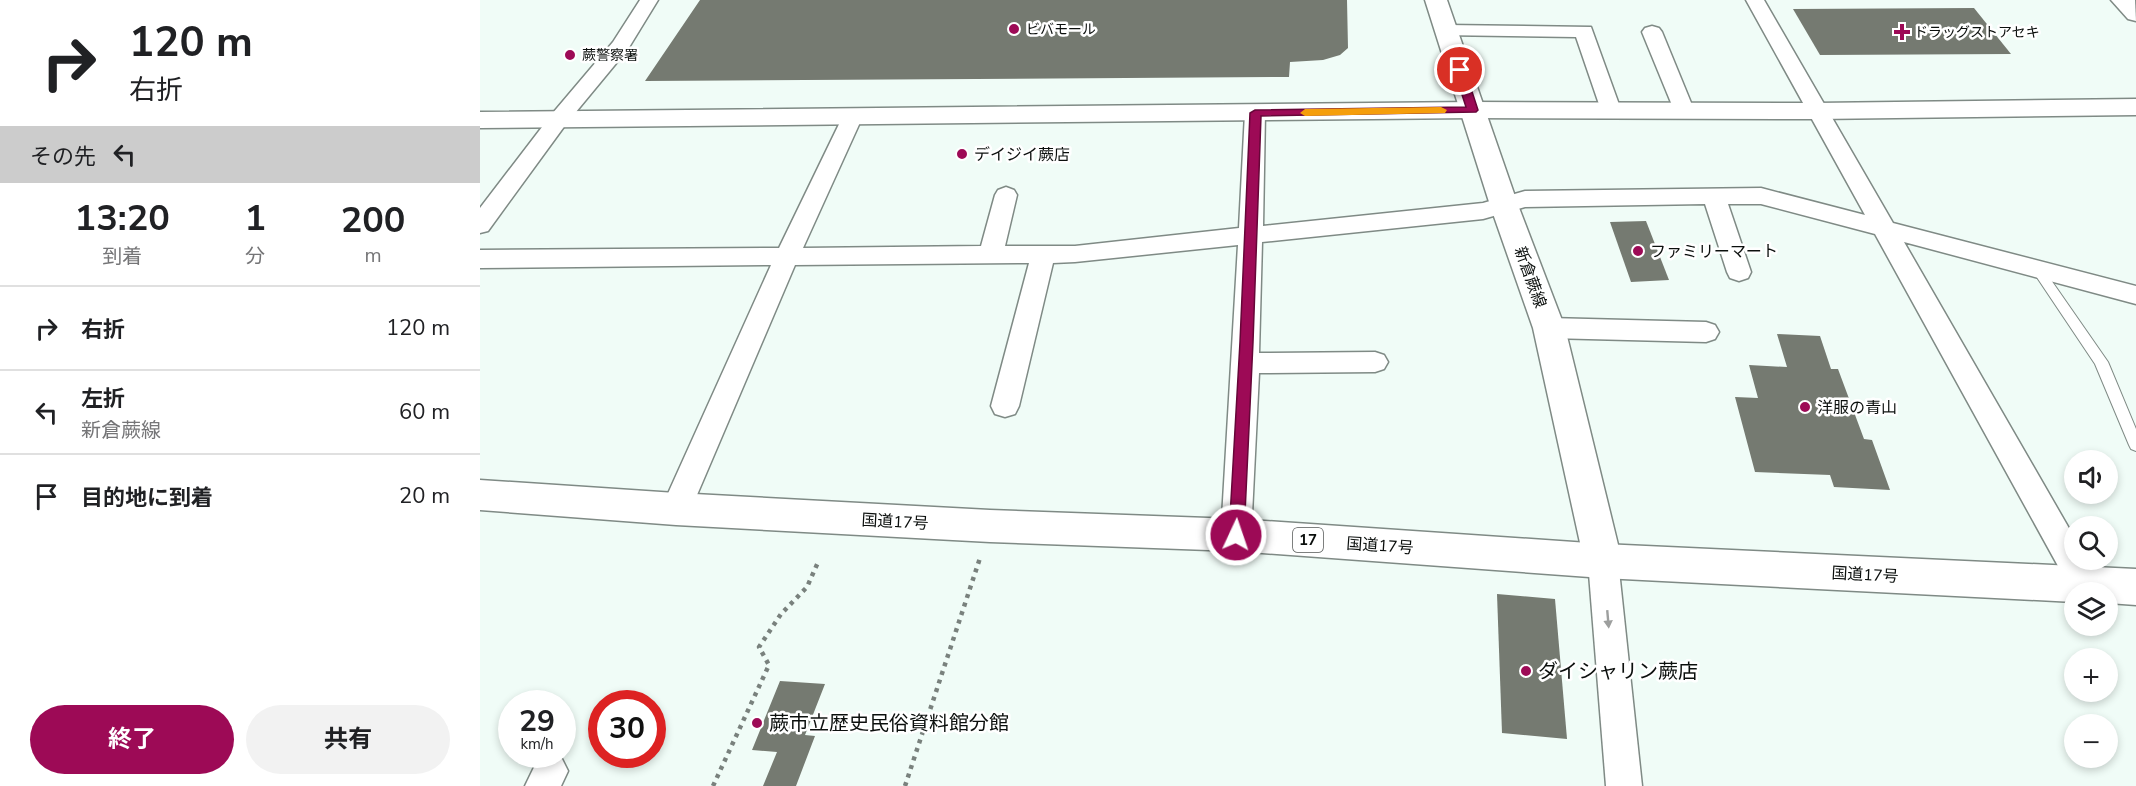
<!DOCTYPE html>
<html lang="ja">
<head>
<meta charset="utf-8">
<style>
	:root { --surface:#fff; --page:#f2f2f2; --text:#202124; --muted:#757577; --line:#e0e0e0; --accent:#9d0a56 }
	body { margin:0; font-family:"Nunito Sans","Noto Sans JP",sans-serif; background:var(--page); color:var(--text); height:100vh; display:flex; flex-direction:column; font-size:22px; white-space:nowrap }
	* { box-sizing:border-box; margin:0 }
	p { font-size:20px; color:var(--muted) }
	.icon { flex:none; width:33px; height:33px; fill:none; stroke:currentColor; stroke-width:2; stroke-linecap:round; stroke-linejoin:round }
	.map { position:relative; flex:1; overflow:hidden }
	.side { display:flex; flex-direction:column; background:var(--surface); width:480px }
	.side>* { flex:none }
	.guide { background:#fff; color:var(--text); overflow:hidden }
	.buttons { position:absolute; left:1584px; top:450px; display:grid; gap:12px }
	.buttons a { display:grid; place-items:center; width:54px; height:54px; border-radius:50%; background:var(--surface); box-shadow:0 3px 9px #0003; font-size:30px }
	.speed { position:absolute; left:18px; top:690px; display:flex; gap:12px; font-size:30px; font-weight:700; text-align:center }
	.speed>* { display:grid; place-content:center; width:78px; height:78px; border-radius:50%; background:var(--surface); box-shadow:0 3px 9px #0003; line-height:1 }
	.speed small { font-size:15px; font-weight:400 }
	.speed .limit { border:9px solid #d22; background:#fff; color:#111 }
	.pin { position:absolute; display:grid; place-items:center; width:51px; height:51px; color:#fff; margin:-26px; border:3px solid #fff; border-radius:50%; box-shadow:0 2px 6px #0007 }
	.me { position:absolute; width:66px; margin:-33px; rotate:3deg; stroke-linejoin:round; filter:drop-shadow(0 0 4px #0008) }
	.turn { display:flex; align-items:center; gap:21px; height:126px; padding:0 30px; font-size:27px }
	.turn .icon { width:78px; height:78px; stroke-width:2.5 }
	.turn b { display:block; font-size:42px; line-height:51px }
	.then { display:flex; align-items:center; height:57px; padding:0 30px; background:#0003; gap:12px; font-size:22px }
	.eta { display:flex; justify-content:space-evenly; align-items:center; height:102px; text-align:center }
	.eta b { font-size:36px; font-weight:700; line-height:42px }
	.action { display:flex; gap:12px; margin-top:auto; padding:12px 30px }
	.action a { flex:1; height:69px; border-radius:36px; background:var(--accent); color:#fff; font-size:24px; font-weight:700; line-height:69px; text-align:center }
	.action a+a { background:var(--page); color:var(--text) }
	ul { padding:0; list-style:none }
	li { display:flex; align-items:center; gap:18px; height:84px; padding:0 30px; border-top:2px solid var(--line) }
	li div { flex:1 }
	li b { display:block; font-size:22px }
	li em { font-style:normal }
	main { display:flex; flex:1; min-height:0 }
	.map>svg:first-child { display:block }
	.building { fill:#757a71 }
	.lines { fill:none; stroke-linecap:round; stroke-linejoin:round }
	.service-casing { stroke:#7f8a85; stroke-width:2 }
	.minor-casing { stroke:#7f8a85; stroke-width:3 }
	.tertiary-casing { stroke:#7f8a85; stroke-width:3 }
	.secondary-casing { stroke:#7f8a85; stroke-width:3 }
	.trunk-casing { stroke:#7f8a85; stroke-width:3 }
	.path { stroke:#79817d; stroke-width:4.5; stroke-dasharray:4 5; stroke-linecap:butt }
	.service { fill:#fff; fill-rule:evenodd }
	.minor { fill:#fff; fill-rule:evenodd }
	.tertiary { fill:#fff; fill-rule:evenodd }
	.secondary { fill:#fff; fill-rule:evenodd }
	.trunk { fill:#fff; fill-rule:evenodd }
	.oneway { fill:#9d9f9e }
	.route { fill:#9d0a56; stroke:#660638; stroke-width:1.5 }
	.slow { fill:#f59e0b }
	.poi-dot { fill:#9d0a56; stroke:#fff; stroke-width:2 }
	.labels { text-anchor:middle; stroke-width:5; stroke-linejoin:round; paint-order:stroke }
	.far-poi-label { font-size:14px; fill:#0b0f0d; stroke:#fff; text-anchor:start }
	.shield { fill:#fff; stroke:#545756; stroke-width:1.5 }
	.shield-label { font-size:15px; font-weight:bold; fill:#0b0f0d }
	.poi-label { font-size:16px; fill:#0b0f0d; stroke:#fff; text-anchor:start }
	.street-label { font-size:16px; fill:#0b0f0d; stroke:#fff }
	.near-poi-label { font-size:20px; fill:#0b0f0d; stroke:#fff; text-anchor:start }
</style>
</head>
<body>
<main>
<section class="side">
<div class="guide">
<div class="turn"><svg class="icon" aria-label="right" viewBox="0 0 24 24"><path d="M7 20v-9h11M14 6l5 5-5 5"/></svg><div><b>120 m</b>右折</div></div>
<div class="then">その先<svg class="icon" aria-label="left" viewBox="0 0 24 24"><path d="M17 20v-9H6M10 6l-5 5 5 5"/></svg></div>
</div>
<div class="eta">
<div><b>13:20</b><p>到着</p></div>
<div><b>1</b><p>分</p></div>
<div><b>200</b><p>m</p></div>
</div>
<ul>
<li><svg class="icon" aria-label="right" viewBox="0 0 24 24"><path d="M7 20v-9h11M14 6l5 5-5 5"/></svg><div><b>右折</b></div><em>120 m</em></li>
<li><svg class="icon" aria-label="left" viewBox="0 0 24 24"><path d="M17 20v-9H6M10 6l-5 5 5 5"/></svg><div><b>左折</b><p>新倉蕨線</p></div><em>60 m</em></li>
<li><svg class="icon" aria-label="arrive" viewBox="0 0 24 24"><path d="M6 21V4h12l-3 4 3 4H6"/></svg><div><b>目的地に到着</b></div><em>20 m</em></li>
</ul>
<div class="action"><a>終了</a><a>共有</a></div>
</section>
<div class="map">
<svg width="1656" height="786" viewBox="0 0 1656 786">
	<rect width="100%" height="100%" fill="#f0fcf7"/>
	<g class="building">
		<polygon points="220,0 867,0 868,48 860,55 843,60 810,62 809,77 165,81"/>
		<polygon points="1494,8 1531,54 1340,55 1313,9"/>
		<polygon points="1166,221 1189,280 1151,282 1130,222"/>
		<polygon points="1297,334 1340,336 1351,369 1358,369 1384,439 1392,440 1410,490 1354,487 1350,475 1275,472 1255,397 1278,398 1269,365 1307,367"/>
		<polygon points="1017,594 1075,599 1087,739 1022,733"/>
		<polygon points="300,681 345,684 325,735 335,736 316,786 283,786 297,752 272,750"/>
	</g>
	<g class="lines">
		<defs>
			<polygon id="service" points="1558,266 1562,267 1628,362 1656,429 1656,451 1651,449 1649,445 1615,364 1552,270"/>
			<g id="minor">
				<polygon points="160,0 178,0 148,49 86,124 8,231 0,233 0,208 72,114 133,42"/>
				<polygon points="1266,0 1284,0 1413,223 1656,286 1656,304 1424,242 1594,537 1594,560 1607,560 1621,585 1617,592 1594,592 1594,595 1395,234 1281,204 1248,204 1271,272 1268,278 1259,281 1250,278 1247,272 1225,204 1045,207 1003,219 782,242 779,353 895,352 904,355 908,362 904,369 895,372 779,373 771,535 767,544 756,548 745,544 741,535 758,245 595,262 573,263 539,406 535,414 525,417 515,414 511,406 549,263 315,265 211,509 206,518 196,522 186,518 181,509 291,265 0,268 0,250 299,248 362,118 365,113 372,112 379,113 382,118 323,248 501,246 515,195 518,190 526,187 534,190 537,195 525,246 595,246 759,228 765,113 768,108 775,107 782,108 785,113 783,226 1003,203 1045,191 1281,188 1385,215"/>
				<polygon points="966,25 1111,27 1141,110 1138,115 1131,116 1124,115 1121,110 1096,37 959,35 956,31 959,27"/>
				<polygon points="1172,26 1179,28 1182,32 1214,110 1211,115 1204,116 1197,115 1194,110 1162,32 1165,28"/>
				<polygon points="1069,318 1226,322 1235,325 1239,332 1235,339 1226,342 1069,338 1060,335 1056,328 1060,321"/>
				<polygon points="1123,547 1134,551 1138,561 1162,786 1126,786 1108,561 1112,551"/>
				<polygon points="67,754 82,759 88,771 81,786 45,786 58,759"/>
			</g>
			<g id="tertiary">
				<polygon points="1631,0 1655,0 1656,21 1648,19"/>
				<polygon points="1656,99 1656,115 1337,119 993,118 0,128 0,112 993,102 1337,103"/>
			</g>
			<polygon id="secondary" points="945,0 967,0 1038,205 1085,328 1142,561 1136,573 1123,578 1110,573 1104,561 1053,328 1010,205"/>
			<polygon id="trunk" points="0,480 196,493 510,510 756,519 1123,544 1656,569 1656,605 1628,603 1628,592 1594,592 1594,602 1123,578 756,551 510,542 196,525 0,510"/>
		</defs>
		<use href="#service" class="service-casing"/>
		<use href="#minor" class="minor-casing"/>
		<use href="#tertiary" class="tertiary-casing"/>
		<use href="#secondary" class="secondary-casing"/>
		<use href="#trunk" class="trunk-casing"/>
		<g class="path">
			<polyline points="233,786 289,665 279,647 301,614 327,587 339,560"/>
			<polyline points="425,786 500,558"/>
		</g>
		<use href="#service" class="service"/>
		<use href="#minor" class="minor"/>
		<use href="#tertiary" class="tertiary"/>
		<use href="#secondary" class="secondary"/>
		<use href="#trunk" class="trunk"/>
	</g>
	<defs><path id="oneway-solid" d="M-6-.8H1V-3.2L6.5 0L1 3.2V.8H-6Z" transform="scale(1.5)"/></defs>
	<use class="oneway" href="#oneway-solid" transform="translate(1128 619) rotate(85)"/>
	<polygon class="route" points="980,67 985,70 998,110 996,112 781,116 773,342 764,535 762,540 756,542 751,540 749,535 760,342 770,113 775,110 986,107 974,70"/>
	<polygon class="slow" points="961,107 967,110 965,113 825,116 820,113 825,109"/>
	<g class="poi-dot">
		<circle cx="534" cy="29" r="6"/>
		<path d="M1419 23h6v6h6v6h-6v6h-6v-6h-6v-6h6z"/>
		<circle cx="90" cy="55" r="6"/>
		<circle cx="482" cy="154" r="6"/>
		<circle cx="1158" cy="251" r="6"/>
		<circle cx="1325" cy="407" r="6"/>
		<circle cx="1046" cy="671" r="6"/>
		<circle cx="277" cy="723" r="6"/>
	</g>
	<g class="labels">
		<g class="far-poi-label">
			<text x="546" y="34">ビバモール</text>
			<text x="1434" y="37">ドラッグストアセキ</text>
			<text x="102" y="60">蕨警察署</text>
		</g>
		<rect class="shield" x="813" y="528" width="30" height="24" rx="4.5"/>
		<g class="shield-label">
			<text x="828" y="545">17</text>
		</g>
		<g class="poi-label">
			<text x="494" y="160">デイジイ蕨店</text>
			<text x="1170" y="257">ファミリーマート</text>
			<text x="1337" y="413">洋服の青山</text>
		</g>
		<g class="street-label">
			<text transform="translate(1051 277) rotate(70)" y="6">新倉蕨線</text>
			<text transform="translate(415 521) rotate(3)" y="6">国道17号</text>
			<text transform="translate(900 545) rotate(4)" y="6">国道17号</text>
			<text transform="translate(1385 574) rotate(3)" y="6">国道17号</text>
		</g>
		<g class="near-poi-label">
			<text x="1058" y="678">ダイシャリン蕨店</text>
			<text x="289" y="730">蕨市立歴史民俗資料館分館</text>
		</g>
	</g>
</svg>
<div class="buttons">
<a><svg class="icon" aria-label="sound" viewBox="0 0 24 24"><path d="M4 9h4l5-4v14l-5-4H4zM17 9q2 3 0 6"/></svg></a>
<a><svg class="icon" aria-label="search" viewBox="0 0 24 24"><circle cx="10" cy="10" r="6"/><path d="M15 15l6 6"/></svg></a>
<a><svg class="icon" aria-label="layers" viewBox="0 0 24 24"><path d="M12 4l9 5-9 5-9-5zM3 14l9 5 9-5"/></svg></a>
<a>+</a>
<a>−</a>
</div>
<div class="speed"><div>29<small>km/h</small></div><div class="limit">30</div></div>
<div class="pin" style="left:980px;top:70px;background:#d93025"><svg class="icon" aria-label="arrive" viewBox="0 0 24 24"><path d="M6 21V4h12l-3 4 3 4H6"/></svg></div>
<svg class="me" style="left:756px;top:535px" viewBox="-20 -20 40 40"><circle r="17" fill="#9d0a56" stroke="#fff" stroke-width="3"/><path d="M0-11L8 9 0 5-8 9z" fill="#fff"/></svg>
</div>
</main>
</body>
</html>
